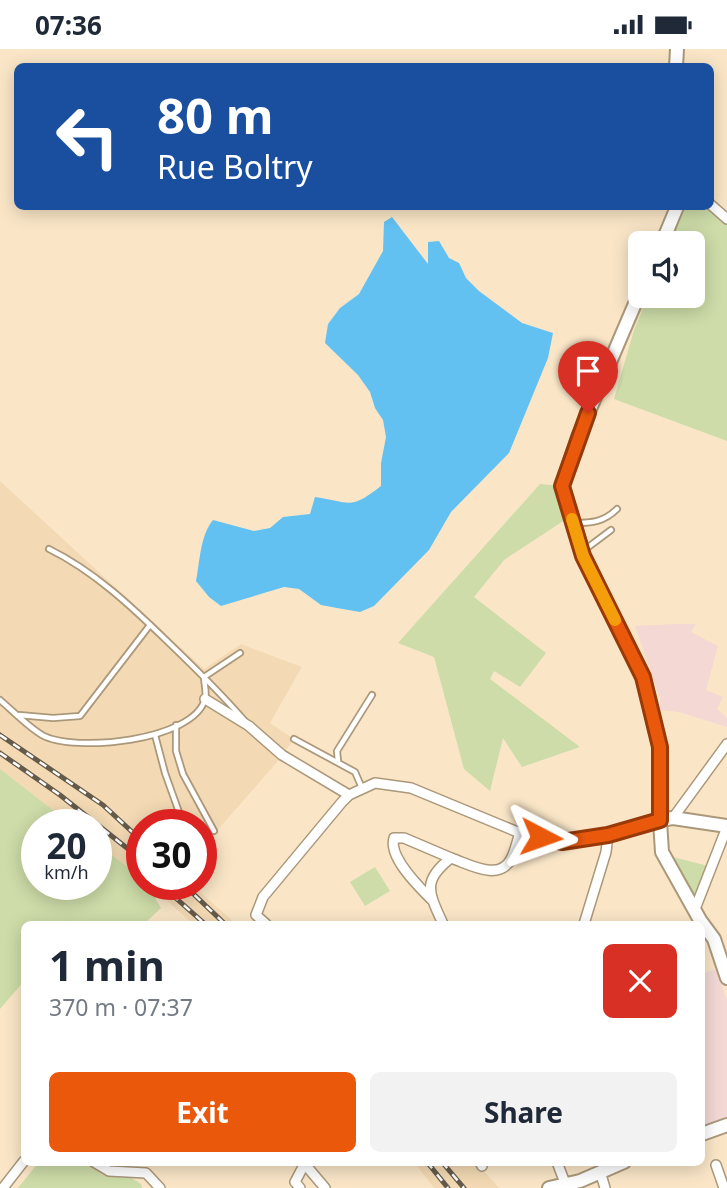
<!DOCTYPE html>
<html lang="en">
<head>
<meta charset="utf-8">
<style>
	:root { --surface:#fff; --page:#f2f2f3; --text:#1f2937; --muted:#747a83; --accent:#ea580c }
	body { margin:0; font-family:"Noto Sans",sans-serif; background:var(--page); color:var(--text); height:100vh; display:flex; flex-direction:column; font-size:26px; white-space:nowrap }
	* { box-sizing:border-box; margin:0 }
	p { font-size:23px; color:var(--muted) }
	.icon { flex:none; width:38px; height:38px; fill:none; stroke:currentColor; stroke-width:2; stroke-linecap:round; stroke-linejoin:round }
	.map { position:relative; flex:1; overflow:hidden }
	.drawer { position:absolute; left:21px; top:872px; width:684px; height:245px; display:flex; flex-direction:column; background:var(--surface); border-radius:10px; box-shadow:0 4px 18px #0003 }
	.drawer>* { flex:none }
	.guide { position:absolute; left:14px; top:14px; width:700px; height:147px; border-radius:10px; box-shadow:0 4px 18px #0003; background:#1a4fa0; color:#fff; overflow:hidden }
	.fabs { position:absolute; left:628px; top:182px; display:grid; gap:14px }
	.fabs a { display:grid; place-items:center; width:77px; height:77px; border-radius:10px; background:var(--surface); box-shadow:0 4px 18px #0003; font-size:35px }
	.speed { position:absolute; left:21px; top:760px; display:flex; gap:14px; font-size:35px; font-weight:700; text-align:center }
	.speed>* { display:grid; place-content:center; width:91px; height:91px; border-radius:50%; background:var(--surface); box-shadow:0 4px 18px #0003; line-height:1 }
	.speed small { font-size:18px; font-weight:400 }
	.speed .limit { border:10px solid #d22; background:#fff; color:#111 }
	.pin { position:absolute; display:grid; place-items:center; width:60px; height:60px; color:#fff; margin:-72px -30px; border-radius:50% 50% 50% 0; rotate:-45deg; box-shadow:0 0 7px #0007 }
	.pin .icon { rotate:45deg }
	.me { position:absolute; width:77px; margin:-38px; rotate:94deg; stroke-linejoin:round; filter:drop-shadow(0 0 5px #0008) }
	.turn { display:flex; align-items:center; gap:24px; height:147px; padding:0 28px; font-size:32px }
	.turn .icon { width:91px; height:91px; stroke-width:2.5 }
	.turn b { display:block; font-size:49px; line-height:60px }
	.round { display:grid; place-items:center; flex:none; width:74px; height:74px; border-radius:10px; background:var(--page) }
	.head { display:flex; align-items:center; justify-content:space-between; height:119px; padding:0 28px }
	h1 { font-size:42px; font-weight:700; line-height:52px }
	.cta { display:flex; gap:14px; margin-top:auto; padding:14px 28px }
	.cta a { flex:1; height:80px; border-radius:10px; background:var(--accent); color:#fff; font-size:28px; font-weight:700; line-height:80px; text-align:center }
	.cta a+a { background:var(--page); color:var(--text) }
	.status { display:flex; justify-content:space-between; align-items:center; height:49px; padding:0 35px; background:var(--surface); direction:ltr }
	.status svg { height:19px; fill:currentColor }
	.map>svg:first-child { display:block }
	.built { fill:#f3dab4 }
	.education { fill:#f3d8d4 }
	.green { fill:#cddca8 }
	.water { fill:#63c1f2 }
	.lines { fill:none; stroke-linecap:round; stroke-linejoin:round }
	.lane-casing { stroke:#ab987a; stroke-width:8 }
	.street-casing { stroke:#ab987a; stroke-width:12 }
	.secondary-casing { stroke:#ab987a; stroke-width:16 }
	.lane { stroke:#fff; stroke-width:4.5 }
	.street { stroke:#fff; stroke-width:9 }
	.secondary { stroke:#fff; stroke-width:12 }
	.rail-casing { stroke:#665b4a; stroke-width:5 }
	.rail { stroke:#fff; stroke-width:2.5; stroke-dasharray:8; stroke-linecap:butt }
	.route-casing { stroke:#983908; stroke-width:18 }
	.route { stroke:#ea580c; stroke-width:12 }
	.slow { stroke:#f59e0b; stroke-width:12 }
</style>
</head>
<body>
<div class="status"><b>07:36</b><svg viewBox="0 0 49 12"><path d="M0 12V9h3v3zM5 12V6h3v6zM10 12V3h3v9zM15 12V0h3v12zM26 1h20v11H26zM47 4h2v5h-2z"/></svg></div>
<div class="map">
<svg width="727" height="1139" viewBox="0 0 727 1139">
	<rect width="100%" height="100%" fill="#fae6c7"/>
	<g class="built">
		<polygon points="0,432 204,620 241,595 302,618 270,674 294,690 278,712 201,800 201,775 142,775 142,829 96,794 96,775 71,775 0,720"/>
		<polygon points="149,835 191,835 236,875 193,875"/>
		<polygon points="414,1113 476,1113 499,1139 434,1139"/>
	</g>
	<g class="education">
		<polygon points="674,575 696,575 691,583 718,597 706,641 723,648 717,660 727,669 727,678 679,663 660,661 660,649 635,577"/>
		<polygon points="716,920 727,951 727,1069 702,1077 702,925"/>
	</g>
	<g class="green">
		<polygon points="686,158 708,158 727,175 727,392 614,350 634,281 648,247 693,247 693,194 670,194"/>
		<polygon points="540,435 562,437 571,467 504,511 474,548 546,604 520,638 494,622 490,630 580,698 522,718 503,689 490,742 464,720 434,608 398,594"/>
		<polygon points="0,720 71,775 37,775 37,835 96,835 96,794 142,829 142,835 149,835 161,844 155,849 161,859 144,875 24,875 24,932 0,960"/>
		<polygon points="669,807 708,817 695,852"/>
		<polygon points="375,818 390,842 365,857 350,833"/>
		<polygon points="39,1113 85,1113 103,1126 130,1128 141,1135 142,1139 18,1139"/>
	</g>
	<path class="water" d="M392 168 428 215V193L439 192 449 209 459 214 466 229 479 242 522 274 553 284 548 309 509 404 451 463 429 501 374 557 360 563 337 559 321 556 299 540 284 538 221 557 209 548 196 532C200 512 200 487 213 471L254 482 270 479 283 468 310 465 315 448C351 453 349 462 381 437V414L386 388 383 371 375 359 370 343 358 326 325 294 328 275 340 259 359 245 383 202 384 173Z"/>
	<g class="lines">
		<defs>
			<g id="lane">
				<path d="M574 474C592 474 604 473 617 460"/>
				<path d="M49 500C94 522 132 558 168 593 194 618 220 643 244 671"/>
				<polyline points="583,502 611,481"/>
				<path d="M0 651C13 662 27 677 42 686 74 704 194 692 205 650 207 644 204 634 204 628L240 604"/>
				<polyline points="19,666 53,669 80,667 150,576"/>
				<polyline points="176,676 176,702 183,725 214,782"/>
				<polyline points="155,686 165,724 180,766 180,775"/>
				<polyline points="294,690 355,723 362,739"/>
				<polyline points="338,712 337,702 372,646"/>
			</g>
			<g id="street">
				<polyline points="710,155 727,170"/>
				<polyline points="205,650 249,677 282,706 349,746"/>
				<polyline points="673,769 727,695"/>
				<path d="M431 850C419 838 388 808 394 789H404L451 809"/>
				<polyline points="695,860 727,778"/>
				<polyline points="266,875 256,866 263,848 342,753 349,746 375,734 411,739 520,784 562,793 608,786 660,771"/>
				<path d="M443 875C429 844 421 832 451 809 469 815 499 833 511 810 515 803 517 792 520 784"/>
				<polyline points="584,875 606,803 608,786"/>
				<polyline points="94,1113 109,1122 146,1124 160,1139"/>
				<polyline points="303,1113 325,1139"/>
				<polyline points="480,1113 482,1117"/>
				<polyline points="557,1113 565,1134"/>
				<polyline points="716,1116 724,1139"/>
				<polyline points="600,1122 605,1139"/>
				<polyline points="3,1139 24,1112"/>
				<polyline points="300,1139 295,1133 305,1114"/>
			</g>
			<g id="secondary">
				<polyline points="676,18 677,0"/>
				<polyline points="662,194 677,158"/>
				<polyline points="640,243 578,388 562,437 584,507 643,628 660,698 659,757 662,803 700,871 714,890 727,929"/>
				<polyline points="660,771 673,769 727,777"/>
				<polyline points="702,1085 727,1076"/>
				<polyline points="549,1139 580,1132 624,1113"/>
			</g>
		</defs>
		<use href="#lane" class="lane-casing"/>
		<use href="#street" class="street-casing"/>
		<use href="#secondary" class="secondary-casing"/>
		<use href="#lane" class="lane"/>
		<use href="#street" class="street"/>
		<use href="#secondary" class="secondary"/>
		<defs>
			<g id="rail">
				<polyline points="0,686 103,756 142,792"/>
				<polyline points="0,704 60,746 142,811"/>
				<polyline points="160,835 205,875"/>
				<polyline points="183,835 225,875"/>
				<polyline points="427,1113 448,1139"/>
				<polyline points="442,1113 464,1139"/>
			</g>
		</defs>
		<use href="#rail" class="rail-casing"/>
		<use href="#rail" class="rail"/>
	</g>
	<g class="lines">
		<defs>
			<polyline id="route" points="541,788 562,793 608,786 660,771 660,698 643,628 583,507 562,437 588,364"/>
		</defs>
		<use href="#route" class="route-casing"/>
		<use href="#route" class="route"/>
		<polyline class="slow" points="572,470 583,507 615,571"/>
	</g>
</svg>
<div class="fabs">
<a><svg class="icon" aria-label="sound" viewBox="0 0 24 24"><path d="M4 9h4l5-4v14l-5-4H4zM17 9q2 3 0 6"/></svg></a>
</div>
<div class="speed"><div>20<small>km/h</small></div><div class="limit">30</div></div>
<div class="pin" style="left:588px;top:364px;background:#d93025"><svg class="icon" aria-label="arrive" viewBox="0 0 24 24"><path d="M6 21V4h12l-3 4 3 4H6"/></svg></div>
<svg class="me" style="left:541px;top:788px" viewBox="-20 -20 40 40"><path d="M0-17L14 15 0 8-14 15z" fill="#ea580c" stroke="#fff" stroke-width="4"/></svg>
<div class="guide">
<div class="turn"><svg class="icon" aria-label="left" viewBox="0 0 24 24"><path d="M17 20v-9H6M10 6l-5 5 5 5"/></svg><div><b>80 m</b>Rue Boltry</div></div>
</div>
<section class="drawer">
<div class="head"><div><h1>1 min</h1><p>370 m · 07:37</p></div><a class="round" style="background:#d93025;color:#fff"><svg class="icon" aria-label="close" viewBox="0 0 24 24"><path d="M6 6l12 12M18 6L6 18"/></svg></a></div>
<div class="cta"><a>Exit</a><a>Share</a></div>
</section>
</div>
</body>
</html>
